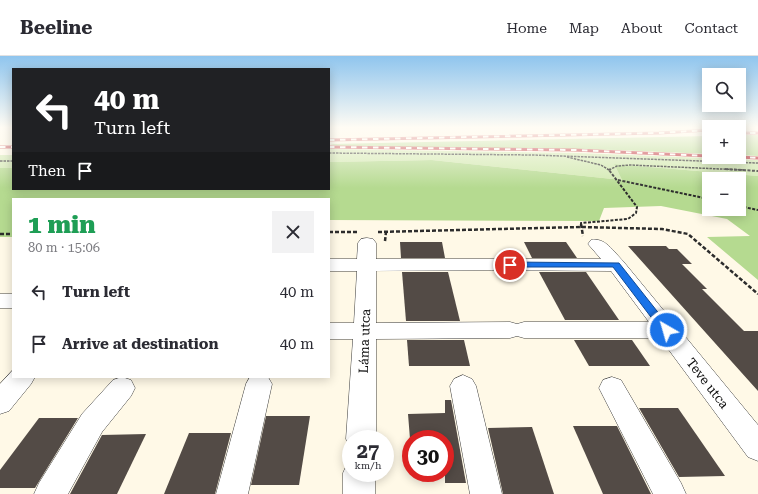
<!DOCTYPE html>
<html lang="en">
<head>
<meta charset="utf-8">
<style>
	:root { --surface:#fff; --page:#f2f2f3; --text:#2b2b33; --muted:#7c7c81; --line:#e1e1e2 }
	body { margin:0; font-family:"Roboto Serif",serif; background:var(--page); color:var(--text); height:100vh; display:flex; flex-direction:column; font-size:15px; white-space:nowrap }
	* { box-sizing:border-box; margin:0 }
	p { font-size:13px; color:var(--muted) }
	.icon { flex:none; width:22px; height:22px; fill:none; stroke:currentColor; stroke-width:2; stroke-linecap:round; stroke-linejoin:round }
	.map { position:relative; flex:1; overflow:hidden }
	.sheet { position:absolute; left:12px; top:142px; width:318px; height:180px; display:flex; flex-direction:column; background:var(--surface); border-radius:0px; box-shadow:0 2px 10px #0003 }
	.sheet>* { flex:none }
	.guide { position:absolute; left:12px; top:12px; width:318px; height:122px; border-radius:0px; box-shadow:0 2px 10px #0003; background:#202124; color:#fff; overflow:hidden }
	.tools { position:absolute; left:702px; top:12px; display:grid; gap:8px }
	.tools a { display:grid; place-items:center; width:44px; height:44px; border-radius:0px; background:var(--surface); box-shadow:0 2px 10px #0003; font-size:20px }
	.speed { position:absolute; left:342px; top:374px; display:flex; gap:8px; font-size:20px; font-weight:700; text-align:center }
	.speed>* { display:grid; place-content:center; width:52px; height:52px; border-radius:50%; background:var(--surface); box-shadow:0 2px 10px #0003; line-height:1 }
	.speed small { font-size:10px; font-weight:400 }
	.speed .limit { border:6px solid #d22; background:#fff; color:#111 }
	.pin { position:absolute; display:grid; place-items:center; width:34px; height:34px; color:#fff; margin:-17px; border:2px solid #fff; border-radius:50%; box-shadow:0 1px 4px #0007 }
	.me { position:absolute; width:44px; margin:-22px; rotate:322deg; stroke-linejoin:round; filter:drop-shadow(0 0 3px #0008) }
	.turn { display:flex; align-items:center; gap:14px; height:84px; padding:0 16px; font-size:18px }
	.turn .icon { width:52px; height:52px; stroke-width:2.5 }
	.turn b { display:block; font-size:28px; line-height:34px }
	.then { display:flex; align-items:center; height:38px; padding:0 16px; background:#0003; gap:8px; font-size:15px }
	.round { display:grid; place-items:center; flex:none; width:42px; height:42px; border-radius:0px; background:var(--page) }
	.headline { display:flex; align-items:center; justify-content:space-between; height:68px; padding:0 16px }
	h1 { font-size:24px; font-weight:800; line-height:30px; color:#1e9e55 }
	ul { padding:0; list-style:none }
	li { display:flex; align-items:center; gap:12px; height:52px; padding:0 16px }
	li div { flex:1 }
	li b { display:block; font-size:15px }
	li em { font-style:normal }
	header { display:flex; align-items:center; gap:24px; box-sizing:border-box; height:56px; padding:0 20px; background:var(--surface); border-bottom:1px solid var(--line) }
	header strong { font-size:19px }
	nav { display:flex; gap:22px; margin-inline-start:auto; font-size:14px }
	.map>svg:first-child { display:block }
	.green { fill:#d1e9b1 }
	.forest { fill:#b5da90; fill-rule:evenodd }
	.building { fill:#534b46 }
	.lines { fill:none; stroke-linecap:round; stroke-linejoin:round }
	.minor-casing { stroke:#3d3d3d; stroke-width:1 }
	.path-far2 { stroke:#2c2c2c; stroke-width:1.5; stroke-dasharray:2.5 1; stroke-linecap:butt }
	.path-far1 { stroke:#2c2c2c; stroke-width:2; stroke-dasharray:3 1.5; stroke-linecap:butt }
	.path { stroke:#2c2c2c; stroke-width:2.5; stroke-dasharray:4 2; stroke-linecap:butt }
	.minor { fill:#fff; fill-rule:evenodd }
	.rail-casing { stroke:#bc202f; stroke-width:3 }
	.rail { stroke:#fff; stroke-width:2; stroke-dasharray:5.5; stroke-linecap:butt }
	.route { fill:#1a73e8; stroke:#114b97 }
	.labels { text-anchor:middle; stroke-width:4; stroke-linejoin:round; paint-order:stroke }
	.near-street-label { font-size:13px; fill:#0a0a0a; stroke:#fff }
</style>
</head>
<body>
<header>
<strong>Beeline</strong>
<nav><a>Home</a><a>Map</a><a>About</a><a>Contact</a></nav>
</header>
<div class="map">
<svg width="758" height="438" viewBox="0 0 758 438">
	<rect width="100%" height="100%" fill="#fff9e7"/>
	<g class="green">
		<polygon points="329,93 578,97 758,104 758,120 614,108 622,124 432,104 329,106"/>
		<rect x="0" y="99" width="13" height="13"/>
	</g>
	<g class="forest">
		<polygon points="739,79 758,79 758,100 739,99"/>
		<polygon points="709,80 709,98 618,94 337,90 330,88"/>
		<path d="M432 104 622 124 614 108 758 120V224L707 181 750 180 727 163 661 150 604 152 599 165 329 164V143H13V181H0V112H13V133H329V106ZM709 123H739V153H709Z"/>
	</g>
	<g class="building">
		<polygon points="400,186 442,186 445,202 401,202"/>
		<polygon points="524,186 566,186 577,202 532,202"/>
		<polygon points="628,190 666,190 669,193 677,193 692,208 682,208 707,233 702,233 744,275 758,275 758,335"/>
		<polygon points="402,216 448,216 460,265 406,265"/>
		<polygon points="539,216 586,216 619,264 565,264"/>
		<polygon points="407,284 464,284 470,310 409,310"/>
		<polygon points="574,284 632,284 650,310 589,310"/>
		<polygon points="445,344 451,344 466,427 445,427 445,383 410,383 408,358 445,357"/>
		<polygon points="639,352 678,352 725,420 679,421"/>
		<polygon points="266,360 310,360 299,429 251,429"/>
		<polygon points="39,362 78,362 35,432 0,432 0,414"/>
		<polygon points="573,370 617,370 651,438 603,438"/>
		<polygon points="532,371 554,438 503,438 488,372"/>
		<polygon points="189,377 231,377 215,438 164,438"/>
		<polygon points="146,378 117,438 70,438 102,379"/>
	</g>
	<g class="lines">
		<defs>
			<g id="minor">
				<path d="M367 182 373 183 376 187V203H601L588 188 591 184C605 181 613 195 623 205L758 369V405L748 401 660 282H524L517 280 510 282 376 283V383H351V392L346 383 353 283H329V267H354L357 215H329V203H357L358 187 361 183ZM492 214 611 215 649 266H524L517 268 510 266 376 267V215Z"/>
				<rect x="0" y="238" width="13" height="14"/>
				<polygon points="13,314 13,321 35,321 31,328 9,355 0,358 0,328"/>
				<polygon points="463,319 472,323 476,330 502,438 470,438 450,330 454,323"/>
				<polygon points="122,321 131,324 135,332 131,340 102,376 68,438 34,438 39,427 82,358 113,324"/>
				<polygon points="250,321 268,321 272,328 248,438 216,438 246,328"/>
				<polygon points="612,321 621,324 681,427 686,438 653,438 599,332 603,324"/>
				<polygon points="351,405 351,417 375,417 375,438 343,438 343,417 348,406"/>
			</g>
		</defs>
		<use href="#minor" class="minor-casing"/>
		<g class="path-far2">
			<polyline points="329,97 534,99 758,107"/>
			<polyline points="567,101 601,109 609,114"/>
			<polyline points="0,105 13,105"/>
			<polyline points="609,114 617,110 630,109 744,114"/>
		</g>
		<g class="path-far1">
			<polyline points="725,113 758,115"/>
			<polyline points="618,124 709,143"/>
			<polyline points="739,150 758,154"/>
			<polyline points="581,169 581,167 628,163 636,157 637,151 609,114 610,113"/>
		</g>
		<g class="path">
			<polyline points="581,168 583,180"/>
			<polyline points="329,176 357,176"/>
			<polyline points="378,176 581,171 662,173 688,178 758,238"/>
			<polyline points="0,178 13,178"/>
			<polyline points="385,185 386,176"/>
		</g>
		<use href="#minor" class="minor"/>
		<defs>
			<g id="rail">
				<polyline points="739,71 743,71"/>
				<polyline points="739,77 758,77"/>
				<polyline points="329,84 659,77 709,74"/>
				<polyline points="0,91 13,91"/>
				<polyline points="329,91 574,94 709,100"/>
				<polyline points="739,101 758,102"/>
			</g>
		</defs>
		<use href="#rail" class="rail-casing"/>
		<use href="#rail" class="rail"/>
	</g>
	<linearGradient id="sky" x2="0" y2="1"><stop stop-color="#8fc5ee"/><stop offset="0.54" stop-color="#fffcf4"/><stop offset="1" stop-color="#fffcf4" stop-opacity="0"/></linearGradient>
	<rect width="758" height="132" fill="url(#sky)"/>
	<polygon class="route" points="510,206 619,207 672,274 670,277 663,277 613,211 506,211 505,209"/>
	<g class="labels">
		<g class="near-street-label">
			<text transform="translate(364 285) rotate(-88)" y="5">Láma utca</text>
			<text transform="translate(708 327) rotate(52)" y="5">Teve utca</text>
		</g>
	</g>
</svg>
<div class="tools">
<a><svg class="icon" aria-label="search" viewBox="0 0 24 24"><circle cx="10" cy="10" r="6"/><path d="M15 15l6 6"/></svg></a>
<a>+</a>
<a>−</a>
</div>
<div class="speed"><div>27<small>km/h</small></div><div class="limit">30</div></div>
<div class="pin" style="left:510px;top:209px;background:#d93025"><svg class="icon" aria-label="arrive" viewBox="0 0 24 24"><path d="M6 21V4h12l-3 4 3 4H6"/></svg></div>
<svg class="me" style="left:667px;top:274px" viewBox="-20 -20 40 40"><circle r="17" fill="#1a73e8" stroke="#fff" stroke-width="3"/><path d="M0-11L8 9 0 5-8 9z" fill="#fff"/></svg>
<div class="guide">
<div class="turn"><svg class="icon" aria-label="left" viewBox="0 0 24 24"><path d="M17 20v-9H6M10 6l-5 5 5 5"/></svg><div><b>40 m</b>Turn left</div></div>
<div class="then">Then<svg class="icon" aria-label="arrive" viewBox="0 0 24 24"><path d="M6 21V4h12l-3 4 3 4H6"/></svg></div>
</div>
<section class="sheet">
<div class="headline"><div><h1>1 min</h1><p>80 m · 15:06</p></div><a class="round"><svg class="icon" aria-label="close" viewBox="0 0 24 24"><path d="M6 6l12 12M18 6L6 18"/></svg></a></div>
<ul>
<li><svg class="icon" aria-label="left" viewBox="0 0 24 24"><path d="M17 20v-9H6M10 6l-5 5 5 5"/></svg><div><b>Turn left</b></div><em>40 m</em></li>
<li><svg class="icon" aria-label="arrive" viewBox="0 0 24 24"><path d="M6 21V4h12l-3 4 3 4H6"/></svg><div><b>Arrive at destination</b></div><em>40 m</em></li>
</ul>
</section>
</div>
</body>
</html>
